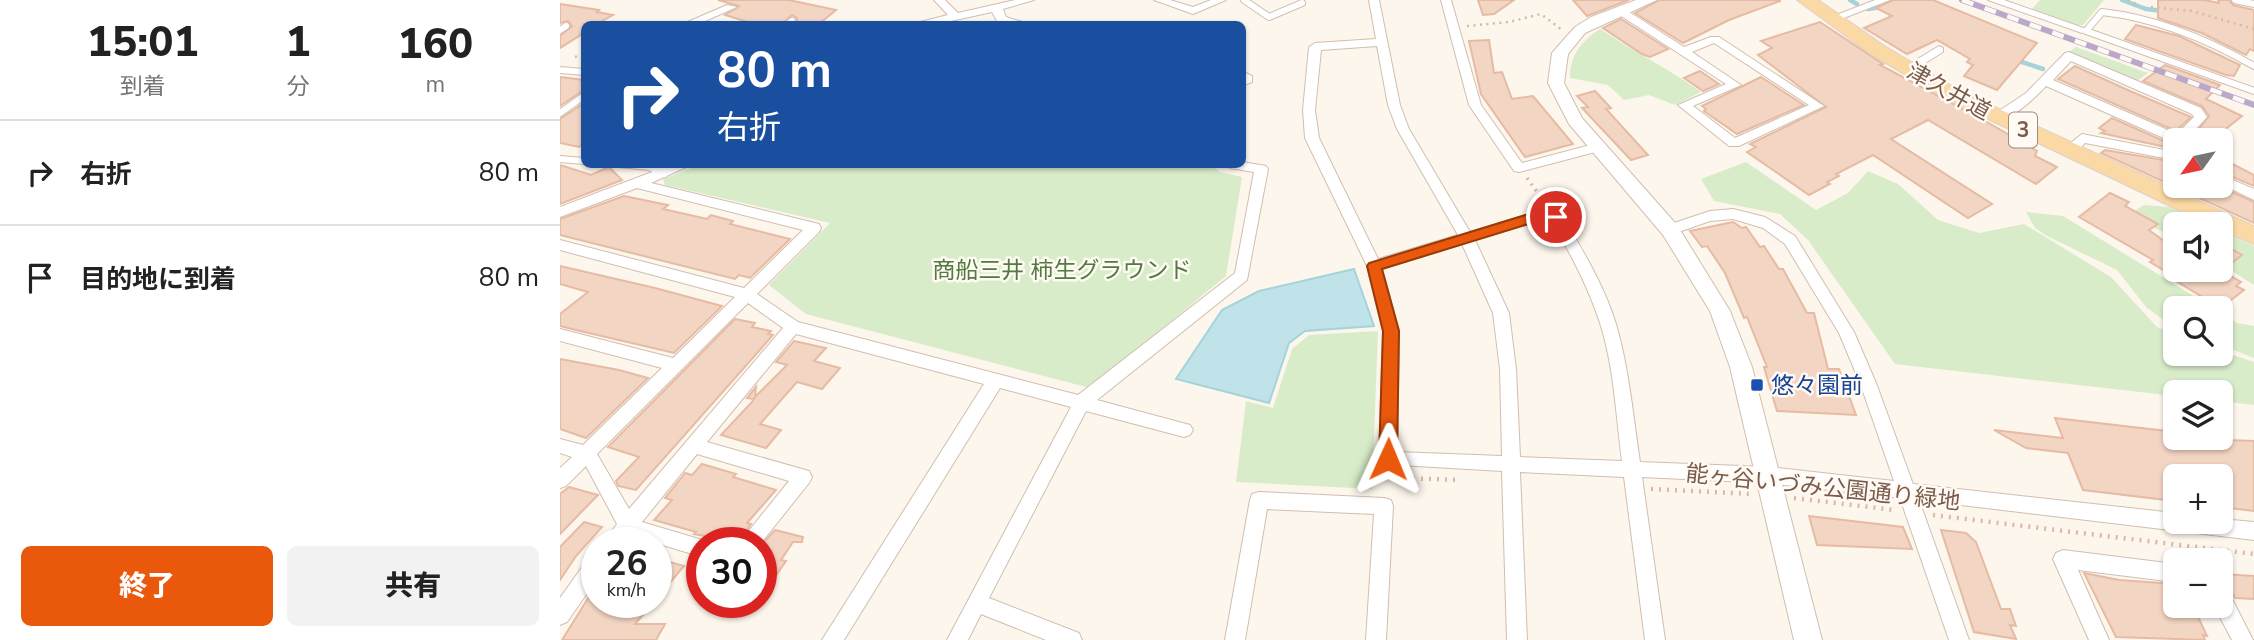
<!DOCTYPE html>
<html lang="ja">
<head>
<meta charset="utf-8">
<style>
	:root { --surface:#fff; --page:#f2f2f2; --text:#222; --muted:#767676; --line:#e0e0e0; --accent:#ea580c }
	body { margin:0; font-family:"Nunito Sans","Noto Sans JP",sans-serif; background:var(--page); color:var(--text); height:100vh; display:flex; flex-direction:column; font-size:26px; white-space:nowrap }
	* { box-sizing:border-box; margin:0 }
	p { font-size:23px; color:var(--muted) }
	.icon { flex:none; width:38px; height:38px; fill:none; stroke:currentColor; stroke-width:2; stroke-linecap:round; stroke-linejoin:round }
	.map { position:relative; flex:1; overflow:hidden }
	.details { display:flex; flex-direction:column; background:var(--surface); width:560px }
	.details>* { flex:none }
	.top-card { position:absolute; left:21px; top:21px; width:665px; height:147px; border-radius:10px; box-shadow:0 2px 5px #0004; background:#1a4fa0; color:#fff; overflow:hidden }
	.needle { width:46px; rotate:237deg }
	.tools { position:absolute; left:1603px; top:128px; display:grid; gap:14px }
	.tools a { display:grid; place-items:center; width:70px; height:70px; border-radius:10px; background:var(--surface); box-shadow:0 2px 5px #0004; font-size:35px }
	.speed { position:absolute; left:21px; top:527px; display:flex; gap:14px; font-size:35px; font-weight:700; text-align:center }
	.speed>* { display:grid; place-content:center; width:91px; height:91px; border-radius:50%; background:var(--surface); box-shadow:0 2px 5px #0004; line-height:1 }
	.speed small { font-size:18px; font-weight:400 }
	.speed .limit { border:10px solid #d22; background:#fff; color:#111 }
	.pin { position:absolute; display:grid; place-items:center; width:60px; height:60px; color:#fff; margin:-30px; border:4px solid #fff; border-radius:50%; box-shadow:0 2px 7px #0007 }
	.me { position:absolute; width:77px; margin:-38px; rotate:1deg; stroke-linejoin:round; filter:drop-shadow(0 0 5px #0008) }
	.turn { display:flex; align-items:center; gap:24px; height:147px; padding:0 21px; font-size:32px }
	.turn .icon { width:91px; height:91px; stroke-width:2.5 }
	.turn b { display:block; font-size:49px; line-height:60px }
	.eta { display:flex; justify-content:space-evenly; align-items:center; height:119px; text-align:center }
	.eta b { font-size:42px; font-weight:800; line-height:49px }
	.action { display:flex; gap:14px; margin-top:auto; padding:14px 21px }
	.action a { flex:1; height:80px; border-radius:10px; background:var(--accent); color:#fff; font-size:28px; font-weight:800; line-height:80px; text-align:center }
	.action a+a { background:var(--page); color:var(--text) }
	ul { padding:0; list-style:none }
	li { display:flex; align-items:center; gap:21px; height:105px; padding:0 21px; border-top:2px solid var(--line) }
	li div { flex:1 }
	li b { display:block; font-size:26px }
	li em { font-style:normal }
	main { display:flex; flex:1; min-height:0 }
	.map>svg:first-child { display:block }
	.green { fill:#d8ecc9 }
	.water { fill:#bfe3e8; stroke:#a5d3da; stroke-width:2 }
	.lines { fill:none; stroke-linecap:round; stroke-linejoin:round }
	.stream { stroke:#a5d3da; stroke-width:4.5 }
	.building { fill:#f3d5c3; stroke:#e6bba3; stroke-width:2 }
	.service-far1-casing { stroke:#d1beb0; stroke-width:8 }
	.service-casing { stroke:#d1beb0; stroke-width:10 }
	.minor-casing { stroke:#d1beb0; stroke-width:2 }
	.tertiary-casing { stroke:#d1beb0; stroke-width:2 }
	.primary-casing { stroke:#dad1cd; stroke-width:2 }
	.path-far2 { stroke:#d9b8a5; stroke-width:2.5; stroke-dasharray:2 4.5; stroke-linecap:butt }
	.path-far1 { stroke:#d9b8a5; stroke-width:3.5; stroke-dasharray:2 5; stroke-linecap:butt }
	.path { stroke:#d9b8a5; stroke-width:4.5; stroke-dasharray:2 6; stroke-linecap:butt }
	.service-far1 { stroke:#fff; stroke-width:6 }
	.service { stroke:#fff; stroke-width:8 }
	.minor { fill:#fff; fill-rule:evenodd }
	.tertiary { fill:#fff; fill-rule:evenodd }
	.primary { fill:#fbd9a5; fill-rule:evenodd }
	.rail-casing { stroke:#b9a8c9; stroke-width:6 }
	.rail { stroke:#fffaf3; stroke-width:4.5; stroke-dasharray:12; stroke-linecap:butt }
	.route { fill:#ea580c; stroke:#983908; stroke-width:2 }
	.transit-dot { fill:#1a4fb4; stroke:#fffaf3; stroke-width:2.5 }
	.labels { text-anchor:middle; stroke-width:5; stroke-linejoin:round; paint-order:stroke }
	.shield { fill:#fffaf3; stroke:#a28b7f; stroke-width:2 }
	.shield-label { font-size:21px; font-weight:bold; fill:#7a5c4d }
	.street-label { font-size:23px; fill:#7a5c4d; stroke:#fffaf3 }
	.park-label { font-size:23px; fill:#537a41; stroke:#fffaf3 }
	.transit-label { font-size:23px; fill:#164399; stroke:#fffaf3; text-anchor:start }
</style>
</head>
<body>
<main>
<section class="details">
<div class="eta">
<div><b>15:01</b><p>到着</p></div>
<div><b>1</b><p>分</p></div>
<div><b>160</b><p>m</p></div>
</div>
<ul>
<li><svg class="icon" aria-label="right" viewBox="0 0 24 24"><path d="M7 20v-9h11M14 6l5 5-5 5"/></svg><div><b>右折</b></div><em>80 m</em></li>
<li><svg class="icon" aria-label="arrive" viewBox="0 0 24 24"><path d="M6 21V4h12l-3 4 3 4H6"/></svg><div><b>目的地に到着</b></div><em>80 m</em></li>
</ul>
<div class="action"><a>終了</a><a>共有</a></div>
</section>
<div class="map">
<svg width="1694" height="640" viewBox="0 0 1694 640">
	<rect width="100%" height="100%" fill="#fdf6ec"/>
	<g class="green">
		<polygon points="1480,0 1544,0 1523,25 1517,25 1472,9"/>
		<path d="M1040 29C1073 51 1109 69 1141 92L1115 105 1089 95 1064 100 1048 85 1010 78C1010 56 1021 41 1040 29Z"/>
		<polygon points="1516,47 1588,73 1577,81 1509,52"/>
		<polygon points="1186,162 1256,210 1288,193 1308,171 1338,184 1378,220 1419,233 1464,224 1551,277 1597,327 1615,334 1615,354 1661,351 1694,362 1694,405 1661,401 1661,392 1615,392 1615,396 1335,364 1248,240 1220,214 1154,201 1141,179"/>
		<polygon points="141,164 649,164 660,172 682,177 666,276 530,388 246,314 209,285 270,223 105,185 103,179"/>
		<polygon points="1584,205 1609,207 1646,224 1615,224 1615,237 1566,216"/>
		<polygon points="1466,212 1503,216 1653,308 1615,308 1615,328 1586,307 1557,270 1487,236 1475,228"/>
		<polygon points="1661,231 1694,246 1694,285 1661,264"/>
		<polygon points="1661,313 1677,323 1694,326 1694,358 1661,345"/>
		<polygon points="818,331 812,489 676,482 686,401 713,408 732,349 749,335"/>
	</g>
	<polygon class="water" points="794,269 814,326 745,331 729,343 709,403 616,379 662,310 699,291"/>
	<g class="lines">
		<g class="stream">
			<polyline points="1290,0 1297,4"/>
			<polyline points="1562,0 1586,9 1603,11"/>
			<polyline points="1308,9 1328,6"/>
			<polyline points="1456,60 1483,69"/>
		</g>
	</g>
	<g class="building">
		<polygon points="158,0 229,0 276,10 259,24 236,24 237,18 232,15 222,24 194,24 165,15 179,6"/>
		<polygon points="918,0 954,0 934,14 923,15"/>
		<polygon points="1013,0 1069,0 1027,16"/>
		<polygon points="1099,0 1220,0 1220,1 1169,20 1123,43 1075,13"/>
		<polygon points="1333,0 1373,0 1477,43 1437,90 1404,76 1413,65 1407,62 1410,59 1377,40 1347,54 1304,28 1332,16 1316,8"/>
		<polygon points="1598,0 1644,0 1659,3 1658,0 1669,0 1673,5 1694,10 1694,51 1690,49 1686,55 1642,33 1598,18"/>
		<polygon points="0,4 39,10 37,12 53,15 37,24 24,24 24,33 0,48 0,36 12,26 8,21 0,23"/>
		<polygon points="1061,19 1108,49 1090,57 1082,54 1043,28"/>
		<polygon points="1260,22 1323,64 1320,65 1420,118 1477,151 1475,156 1497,167 1476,184 1368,120 1331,139 1432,204 1408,218 1313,155 1276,174 1279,176 1267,182 1270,184 1249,195 1187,152 1196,147 1190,144 1266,107 1198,55 1212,48 1201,41"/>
		<polygon points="1576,25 1619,36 1680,65 1674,76 1666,75 1565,39"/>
		<polygon points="929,40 934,73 942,72 952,99 973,96 1013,144 965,157 921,94 909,41"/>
		<polygon points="1605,65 1660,85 1646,99 1682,116 1652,140 1630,140 1649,116 1642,106 1583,81"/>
		<polygon points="1515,66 1570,91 1631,117 1616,131 1498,79"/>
		<polygon points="1140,71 1159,84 1143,91 1124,78"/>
		<polygon points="0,77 24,80 24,90 0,106"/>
		<polygon points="1201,77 1244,105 1177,134 1144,111 1146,109 1142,106"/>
		<polygon points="1035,91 1051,108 1046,109 1088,155 1071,160 1022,108 1028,107 1017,96"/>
		<polygon points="24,103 24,143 19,147 0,143 0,119"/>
		<polygon points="1552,118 1615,146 1615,149 1541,133 1545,131 1539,128"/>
		<polygon points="1545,150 1615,162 1615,186 1659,186 1694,202 1694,223 1541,153"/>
		<polygon points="1661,158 1694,175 1694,186 1661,172"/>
		<polygon points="0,165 31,175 49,167 62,180 0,204"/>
		<polygon points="1550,193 1569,202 1565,206 1598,224 1589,230 1615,249 1615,275 1622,270 1661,270 1661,243 1682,255 1662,271 1681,282 1676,286 1684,290 1661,308 1611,278 1613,276 1590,262 1593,260 1519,217"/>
		<polygon points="64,196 108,205 103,209 147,219 151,215 173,221 170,224 230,239 190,278 179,275 175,279 0,235 0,219"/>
		<polygon points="1173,222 1182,228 1186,227 1200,247 1204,246 1219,269 1223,269 1247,313 1254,313 1268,369 1279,369 1296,415 1217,411 1204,367 1207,367 1187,317 1184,318 1165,273 1147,246 1142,247 1130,231"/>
		<polygon points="0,266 95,288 162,306 114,353 16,330 0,326 0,314 28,292 0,284"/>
		<polygon points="175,319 195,323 192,327 211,331 208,334 213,335 76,490 58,486 56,481 79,457 48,447"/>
		<polygon points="234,341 266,348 254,361 280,368 262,389 237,382 200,424 221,430 206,448 161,435 192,402 194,399 187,398 196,387 195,397 227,365 216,362"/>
		<polygon points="0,359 59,370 88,378 26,438 0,429"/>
		<polygon points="1495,418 1615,432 1615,438 1694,441 1694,511 1661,507 1661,476 1615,476 1615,501 1523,490 1508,453 1466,448 1434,430 1503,438"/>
		<polygon points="142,464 176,474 173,477 216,490 187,523 191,524 178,542 134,534 136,532 94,520 112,500 105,498 122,477 125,473 132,475"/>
		<polygon points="9,487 38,495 0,534 0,494"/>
		<polygon points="1249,516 1343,527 1352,549 1257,545"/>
		<polygon points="24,522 42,527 16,556 0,580 0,547"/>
		<polygon points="215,530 243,537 242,542 233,542 221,560 226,561 215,577 201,573 201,545"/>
		<polygon points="1381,530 1406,533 1416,542 1441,609 1450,609 1456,626 1450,625 1456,639 1414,632"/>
		<polygon points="96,558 124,566 96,599"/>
		<polygon points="1524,573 1559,580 1615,584 1615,606 1633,606 1647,636 1643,635 1645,640 1556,637"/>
		<polygon points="1662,574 1694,576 1694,599 1675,598"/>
		<polygon points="37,584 37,602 94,602 75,624 105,624 96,640 2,640"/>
	</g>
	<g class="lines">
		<defs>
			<g id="service-far1">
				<polyline points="684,0 709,17 742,3"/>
				<polyline points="1675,0 1694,4"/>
				<polyline points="228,24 232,21"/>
				<polyline points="0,30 6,26"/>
				<path d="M1694 66C1647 39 1596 18 1542 12L1526 31 1694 91"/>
				<polyline points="0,70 24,72"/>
				<polyline points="0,113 24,96"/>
				<polyline points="0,159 24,161"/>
				<polyline points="59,164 89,167 101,172"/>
			</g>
			<polyline id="service" points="96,170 104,173"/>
			<g id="minor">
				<polygon points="374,0 385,0 398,13 455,0 474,0 443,9 446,17 462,22 463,24 437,21 432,12 377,24 359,24 360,22 388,15"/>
				<polygon points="594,0 610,0 633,7 651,0 666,0 633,14"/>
				<path d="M809 0H819L840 105 849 129 910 232 985 209 1001 214C1022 249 1044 285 1056 324 1069 368 1073 416 1080 462L1208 467 1334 481 1300 383 1279 333 1225 244 1203 228 1173 219 1150 221 1110 235 1103 230 1105 226 1150 211 1173 209 1205 217 1235 236 1294 332 1316 383 1353 484 1615 513V522H1661V519L1694 522V540L1359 500 1409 640H1389L1340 498 1208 483 1082 477 1105 640H1085L1064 477 960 472 967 640H947L942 471 822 464 819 459 823 331 807 266 745 138 743 110 749 47 755 43 816 39ZM817 46 828 105 837 129 898 235 818 259 759 138 755 110 761 50ZM985 219 991 220C1010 253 1028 286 1040 323 1054 366 1056 416 1062 461L960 457 956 369 949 313 915 240ZM902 244 933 313 940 369 942 456 837 452 839 331 822 269Z"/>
				<polygon points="881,0 891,0 921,105 962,163 1038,143 1043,144 1043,150 959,172 954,171 909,105"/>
				<polygon points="1315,0 1330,0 1276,21 1266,19"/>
				<polygon points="1428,0 1444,0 1532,31 1522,33"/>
				<polygon points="167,5 177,7 138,24 123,24"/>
				<path d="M1055 8H1063L1124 47 1151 37H1159L1264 106 1179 146H1169L1118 105 1166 84 1055 12ZM1154 43 1249 105 1175 138 1133 106 1181 85 1132 52Z"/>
				<polygon points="1379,46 1383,48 1383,52 1351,72 1347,73 1341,69"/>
				<path d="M1509 52 1641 108 1647 117 1626 140H1615V143L1486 86C1476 97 1449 123 1433 121V115L1466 93 1505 53ZM1511 61 1632 114 1634 117 1617 134 1493 80Z"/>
				<polygon points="682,71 692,76 692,82 682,86"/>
				<polygon points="1522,134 1615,152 1615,160 1525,143 1514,154 1504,154 1504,148"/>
				<path d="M682 162 706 166 708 169 687 280 537 400 630 425 633 430 630 435 624 437 526 411 429 598 519 633 522 640H486L421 614 408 640H387L511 407 440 388 284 640H262L424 384 236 334 147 442 249 471 252 477 249 483 201 543 180 542 229 481 137 454 82 522 149 542H142V557L70 535 64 542H44L57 524 26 466 6 486 0 488V468L12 457 0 453V439L23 445 102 368 0 341V329L113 358 175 297 0 250V240L184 288 243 230 77 188 0 217V207L113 164H133L91 183 259 224 261 228 259 232 197 294 238 322 518 395 675 273 694 172 670 168 664 164H682ZM188 303 223 328 69 509 37 454Z"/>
				<polygon points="1661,175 1694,189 1694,200 1661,184"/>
				<polygon points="699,492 824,498 831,500 833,506 826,640 806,640 814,514 707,509 685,640 665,640 690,500 692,494"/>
				<polygon points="1503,550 1615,564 1615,582 1518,570 1549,640 1529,640 1493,559 1496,553"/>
				<polygon points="37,553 37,579 7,622 0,625 0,598 30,556"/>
				<polygon points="1661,589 1668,591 1693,640 1672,640 1654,606 1661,606"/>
			</g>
			<polygon id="tertiary" points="1076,0 1097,0 1025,33 1008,54 1004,83 1022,118 1117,225 1170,311 1192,367 1262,640 1234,640 1170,367 1150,311 1103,235 1009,124 988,83 992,53 1015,27 1031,17"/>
			<polygon id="primary" points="1237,0 1258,0 1326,47 1402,92 1694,226 1694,244 1661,230 1661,224 1648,224 1388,100 1312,55"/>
		</defs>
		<use href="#service-far1" class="service-far1-casing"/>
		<use href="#service" class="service-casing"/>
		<use href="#minor" class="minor-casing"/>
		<use href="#tertiary" class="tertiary-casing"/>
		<use href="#primary" class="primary-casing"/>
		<g class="path-far2">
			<polyline points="1568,0 1576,4"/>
			<polyline points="1591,7 1632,11 1694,29"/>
			<polyline points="907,26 949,22 981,14 1002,30"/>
			<polyline points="15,57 24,55"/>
		</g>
		<polyline class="path-far1" points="967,178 983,200"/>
		<g class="path">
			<polyline points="813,477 898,480"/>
			<polyline points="1091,489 1192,494"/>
			<polyline points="1234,498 1334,510"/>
			<polyline points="1373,515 1694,554"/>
		</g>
		<use href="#service-far1" class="service-far1"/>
		<use href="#service" class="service"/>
		<use href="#minor" class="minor"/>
		<use href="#tertiary" class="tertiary"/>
		<use href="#primary" class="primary"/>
		<defs>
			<polyline id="rail" points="1402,0 1694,105"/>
		</defs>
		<use href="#rail" class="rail-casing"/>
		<use href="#rail" class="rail"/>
	</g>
	<polygon class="route" points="985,209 1003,217 996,222 985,219 822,269 839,331 837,459 834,465 821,465 819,459 823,331 807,266 809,263"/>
	<rect class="transit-dot" x="1190" y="378" width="14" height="14" rx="3.5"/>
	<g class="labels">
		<rect class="shield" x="1449" y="112.5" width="28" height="35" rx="5"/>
		<g class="shield-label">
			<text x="1463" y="137">3</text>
		</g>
		<g class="street-label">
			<text transform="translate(1389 91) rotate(29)" y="8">津久井道</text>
			<text transform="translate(1263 487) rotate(6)" y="8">能ヶ谷いづみ公園通り緑地</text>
		</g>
		<g class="park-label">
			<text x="502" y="278">商船三井 柿生グラウンド</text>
		</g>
		<g class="transit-label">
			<text x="1211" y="393">悠々園前</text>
		</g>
	</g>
</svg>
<div class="tools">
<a><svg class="needle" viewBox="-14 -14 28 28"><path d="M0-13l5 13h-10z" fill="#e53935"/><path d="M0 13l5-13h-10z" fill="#767676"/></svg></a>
<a><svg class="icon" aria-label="sound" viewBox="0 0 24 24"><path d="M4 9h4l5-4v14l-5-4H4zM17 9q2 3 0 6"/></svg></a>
<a><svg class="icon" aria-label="search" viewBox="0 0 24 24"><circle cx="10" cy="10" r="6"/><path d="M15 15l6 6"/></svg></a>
<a><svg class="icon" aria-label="layers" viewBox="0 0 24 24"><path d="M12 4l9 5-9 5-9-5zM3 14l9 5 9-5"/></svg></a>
<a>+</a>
<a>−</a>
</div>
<div class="speed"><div>26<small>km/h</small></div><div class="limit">30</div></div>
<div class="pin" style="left:996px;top:217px;background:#d93025"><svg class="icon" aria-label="arrive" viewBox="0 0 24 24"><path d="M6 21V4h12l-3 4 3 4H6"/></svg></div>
<svg class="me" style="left:828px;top:459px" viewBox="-20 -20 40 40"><path d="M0-17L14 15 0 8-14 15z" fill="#ea580c" stroke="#fff" stroke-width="4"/></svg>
<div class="top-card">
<div class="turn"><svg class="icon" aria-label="right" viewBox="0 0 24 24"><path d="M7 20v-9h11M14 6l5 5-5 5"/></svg><div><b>80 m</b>右折</div></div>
</div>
</div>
</main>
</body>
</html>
